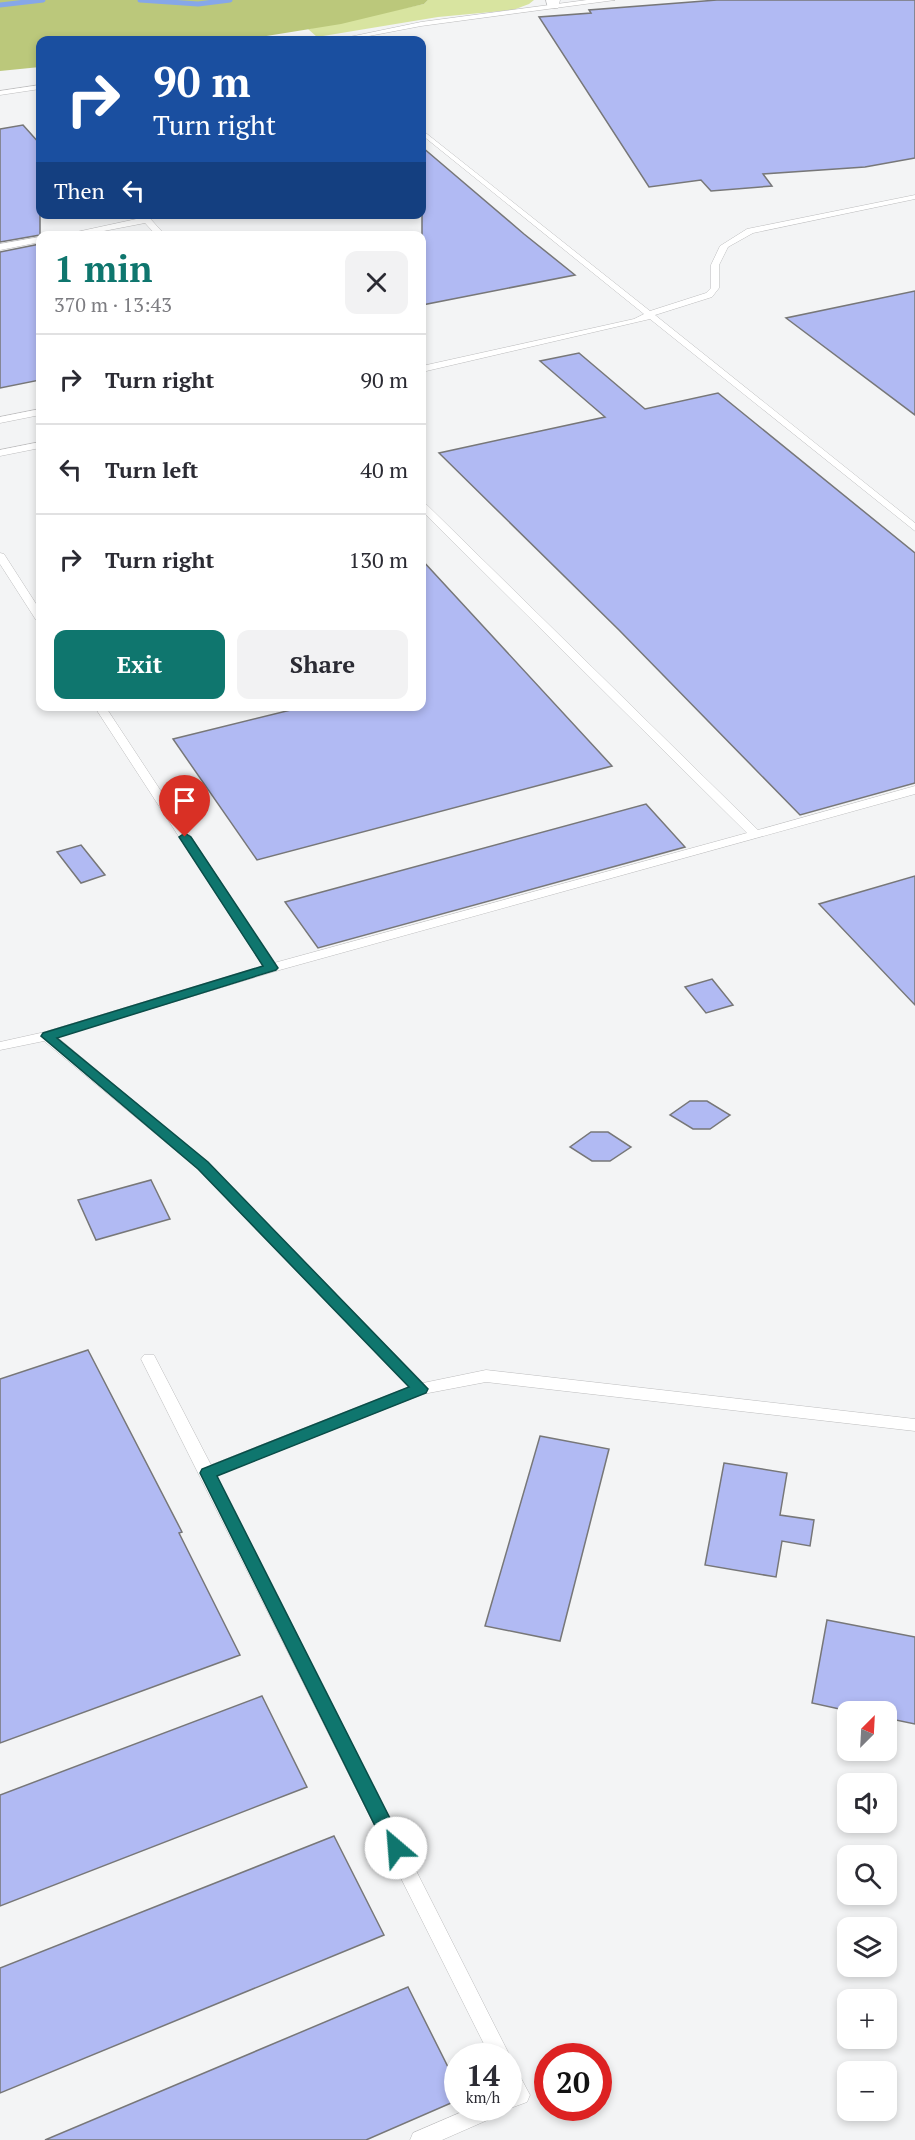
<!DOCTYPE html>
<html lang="en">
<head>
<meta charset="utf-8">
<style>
	:root { --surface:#fff; --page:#f2f2f3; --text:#2b2b33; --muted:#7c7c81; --line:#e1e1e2; --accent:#0f766e }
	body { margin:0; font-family:"PT Serif",serif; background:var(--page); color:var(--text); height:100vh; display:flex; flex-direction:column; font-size:22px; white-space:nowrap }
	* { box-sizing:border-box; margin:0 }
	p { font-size:20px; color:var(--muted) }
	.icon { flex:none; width:33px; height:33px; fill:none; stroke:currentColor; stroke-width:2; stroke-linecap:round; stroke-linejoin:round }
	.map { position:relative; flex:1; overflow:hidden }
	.details { position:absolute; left:36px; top:231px; width:390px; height:480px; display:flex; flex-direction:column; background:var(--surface); border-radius:12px; box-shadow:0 3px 9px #0003 }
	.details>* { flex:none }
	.banner { position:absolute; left:36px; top:36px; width:390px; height:183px; border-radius:12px; box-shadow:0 3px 9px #0003; background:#1a4fa0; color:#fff; overflow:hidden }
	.needle { width:39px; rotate:24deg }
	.fabs { position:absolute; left:837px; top:1701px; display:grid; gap:12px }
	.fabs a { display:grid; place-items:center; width:60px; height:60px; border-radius:12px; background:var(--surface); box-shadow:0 3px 9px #0003; font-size:30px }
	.speed { position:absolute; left:444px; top:2043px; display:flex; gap:12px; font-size:30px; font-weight:700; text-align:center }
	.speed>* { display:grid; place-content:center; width:78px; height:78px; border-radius:50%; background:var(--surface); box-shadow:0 3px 9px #0003; line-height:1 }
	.speed small { font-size:15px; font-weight:400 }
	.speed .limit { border:9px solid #d22; background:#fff; color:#111 }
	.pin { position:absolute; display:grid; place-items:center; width:51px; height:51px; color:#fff; margin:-62px -26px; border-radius:50% 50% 50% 0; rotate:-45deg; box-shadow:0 0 6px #0007 }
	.pin .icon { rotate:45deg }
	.me { position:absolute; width:66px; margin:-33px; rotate:333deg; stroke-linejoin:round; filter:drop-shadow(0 0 4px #0008) }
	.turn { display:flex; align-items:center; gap:21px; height:126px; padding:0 18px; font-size:27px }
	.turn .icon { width:78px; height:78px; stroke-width:2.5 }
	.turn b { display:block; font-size:42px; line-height:51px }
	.then { display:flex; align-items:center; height:57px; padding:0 18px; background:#0003; gap:12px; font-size:22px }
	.round { display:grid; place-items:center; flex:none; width:63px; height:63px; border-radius:12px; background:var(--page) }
	.headline { display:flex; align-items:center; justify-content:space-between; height:102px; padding:0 18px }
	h1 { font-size:36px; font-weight:700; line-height:45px; color:var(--accent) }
	.cta { display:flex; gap:12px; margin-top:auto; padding:12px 18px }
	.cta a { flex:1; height:69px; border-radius:12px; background:var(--accent); color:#fff; font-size:24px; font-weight:700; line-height:69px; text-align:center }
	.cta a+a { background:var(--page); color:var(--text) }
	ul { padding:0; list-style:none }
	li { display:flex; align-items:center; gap:18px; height:90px; padding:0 18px; border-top:2px solid var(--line) }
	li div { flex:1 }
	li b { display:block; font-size:22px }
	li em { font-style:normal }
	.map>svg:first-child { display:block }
	.green { fill:#d8e4a0 }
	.forest { fill:#bbc87b }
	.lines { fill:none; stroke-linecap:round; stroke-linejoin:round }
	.stream { stroke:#86a7e8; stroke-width:5 }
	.building { fill:#b1baf3; stroke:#777778; stroke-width:1.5 }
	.service-casing { stroke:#bdbdbe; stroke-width:1 }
	.minor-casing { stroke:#bdbdbe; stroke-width:1 }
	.service { fill:#fff; fill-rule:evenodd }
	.minor { fill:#fff; fill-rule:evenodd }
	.route { fill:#0f766e; stroke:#0a4d48; stroke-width:1.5 }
</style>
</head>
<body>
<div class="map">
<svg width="915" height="2140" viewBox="0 0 915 2140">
	<rect width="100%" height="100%" fill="#f3f4f5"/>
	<polygon class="green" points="428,0 534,0 529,4 513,10 438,17 317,37 308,29 424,4"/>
	<polygon class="forest" points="0,0 428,0 424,4 341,24 242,40 40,40 40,67 0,71"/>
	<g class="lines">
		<g class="stream">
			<polyline points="140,0 198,4 230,0"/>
			<polyline points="0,5 43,0"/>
		</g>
	</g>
	<g class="building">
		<polygon points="717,0 915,0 915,158 865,167 763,174 772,186 711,191 701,180 649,187 539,17 591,13 589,10"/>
		<polygon points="23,125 40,144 40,235 0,242 0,129"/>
		<polygon points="422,147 524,234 575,275 422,305"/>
		<polygon points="40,244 40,380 0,388 0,252"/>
		<polygon points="915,291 915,415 786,318"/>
		<polygon points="579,353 645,409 718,393 915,553 915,783 800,815 619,630 439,453 605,417 540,361"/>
		<polygon points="422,560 612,766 257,860 173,739 307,706 422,706"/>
		<polygon points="646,804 685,847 318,948 285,902"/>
		<polygon points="81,845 105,875 81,883 57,852"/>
		<polygon points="915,876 915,1005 819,904"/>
		<polygon points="712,979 733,1005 706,1013 685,987"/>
		<polygon points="690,1101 707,1101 730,1115 710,1129 693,1129 670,1115"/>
		<polygon points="591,1132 608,1132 631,1147 610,1161 592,1161 570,1147"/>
		<polygon points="151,1180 170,1219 96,1240 78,1200"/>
		<polygon points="88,1350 182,1532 179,1533 240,1655 0,1743 0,1379"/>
		<polygon points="540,1436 609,1449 560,1641 485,1626"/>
		<polygon points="724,1463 787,1473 780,1515 814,1520 810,1546 782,1541 776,1577 705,1565"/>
		<polygon points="827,1620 915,1637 915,1724 886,1718 886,1712 853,1712 812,1703"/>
		<polygon points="262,1696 307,1787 0,1906 0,1795"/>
		<polygon points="334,1836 384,1935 0,2093 0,1968"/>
		<polygon points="408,1987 458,2087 458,2100 366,2140 45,2140"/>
	</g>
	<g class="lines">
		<defs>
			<g id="service">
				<polygon points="587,0 615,0 421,26 348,40 335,40 421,22"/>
				<polygon points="40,85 40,89 0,95 0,91"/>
				<polygon points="422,130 650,311 706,293 711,288 711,265 720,246 747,229 915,195 915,199 753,233 728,247 719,265 719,288 712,297 655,315 915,523 915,531 650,319 422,372 422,366 634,319 644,314 422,135"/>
				<polygon points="137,214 146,214 166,236 157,236 145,223 78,236 58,236 141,218"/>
				<polygon points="40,237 40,242 0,250 0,244"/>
				<polygon points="40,409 40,415 0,423 0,417"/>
				<polygon points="40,442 40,448 0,456 0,450"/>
				<polygon points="422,503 426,504 758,830 915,786 915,794 276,971 57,1037 208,1163 423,1383 486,1370 915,1419 915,1431 486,1382 423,1394 216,1476 507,2050 510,2056 508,2059 508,2056 490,2056 141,1359 144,1355 154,1355 211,1465 409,1387 198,1169 44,1041 0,1050 0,1042 45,1032 263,966 94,706 105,706 274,963 747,833 422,511"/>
				<polygon points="0,553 4,554 40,610 40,621 36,620 0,564"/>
				<polygon points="508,2064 515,2067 530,2095 527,2102 508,2109 503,2108 508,2108"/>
				<polygon points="471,2108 502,2108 499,2115 442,2140 410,2140 413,2133"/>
			</g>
			<polygon id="minor" points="546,0 560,0 558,8 548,8"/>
		</defs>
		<use href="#service" class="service-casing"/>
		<use href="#minor" class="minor-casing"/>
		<use href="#service" class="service"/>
		<use href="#minor" class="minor"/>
	</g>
	<polygon class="route" points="185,833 191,837 278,968 276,970 57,1038 208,1162 428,1389 426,1393 217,1476 405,1848 402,1854 396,1856 389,1854 200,1473 202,1469 409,1387 198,1169 41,1036 43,1033 263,966 179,837"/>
</svg>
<div class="fabs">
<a><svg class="needle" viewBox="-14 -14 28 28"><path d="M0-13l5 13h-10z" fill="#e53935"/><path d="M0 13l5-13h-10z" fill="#7c7c81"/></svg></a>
<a><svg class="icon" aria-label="sound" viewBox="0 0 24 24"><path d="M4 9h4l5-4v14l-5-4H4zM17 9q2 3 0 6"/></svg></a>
<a><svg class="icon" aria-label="search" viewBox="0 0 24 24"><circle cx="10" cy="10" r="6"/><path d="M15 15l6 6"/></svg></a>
<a><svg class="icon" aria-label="layers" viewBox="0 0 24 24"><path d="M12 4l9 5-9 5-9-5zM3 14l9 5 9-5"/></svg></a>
<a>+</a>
<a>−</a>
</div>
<div class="speed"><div>14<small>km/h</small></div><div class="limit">20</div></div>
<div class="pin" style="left:185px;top:837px;background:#d93025"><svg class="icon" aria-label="arrive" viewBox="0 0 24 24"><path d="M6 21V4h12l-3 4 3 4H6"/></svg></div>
<svg class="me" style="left:396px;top:1848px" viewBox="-20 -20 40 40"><circle r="19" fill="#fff"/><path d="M0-13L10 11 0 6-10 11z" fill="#0f766e"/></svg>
<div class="banner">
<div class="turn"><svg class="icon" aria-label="right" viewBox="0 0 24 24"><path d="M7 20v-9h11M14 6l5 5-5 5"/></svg><div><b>90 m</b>Turn right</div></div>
<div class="then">Then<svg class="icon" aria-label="left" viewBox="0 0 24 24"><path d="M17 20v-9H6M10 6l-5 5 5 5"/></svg></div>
</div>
<section class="details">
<div class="headline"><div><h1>1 min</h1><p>370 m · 13:43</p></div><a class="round"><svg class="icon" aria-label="close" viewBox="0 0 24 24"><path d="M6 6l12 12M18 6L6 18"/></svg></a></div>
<ul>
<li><svg class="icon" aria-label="right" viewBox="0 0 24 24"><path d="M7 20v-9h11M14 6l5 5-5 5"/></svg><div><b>Turn right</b></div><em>90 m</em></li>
<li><svg class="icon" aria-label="left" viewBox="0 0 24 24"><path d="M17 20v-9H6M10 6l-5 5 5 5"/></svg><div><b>Turn left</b></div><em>40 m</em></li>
<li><svg class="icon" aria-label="right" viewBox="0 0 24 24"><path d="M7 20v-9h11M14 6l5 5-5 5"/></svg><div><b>Turn right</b></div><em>130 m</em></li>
</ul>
<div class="cta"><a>Exit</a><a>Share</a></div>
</section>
</div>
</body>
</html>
